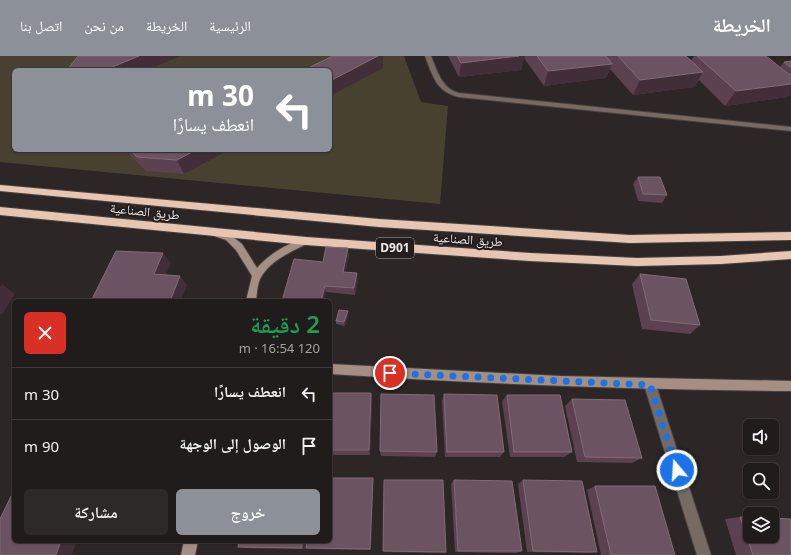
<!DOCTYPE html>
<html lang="ar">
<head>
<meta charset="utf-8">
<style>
	:root { --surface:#211c1c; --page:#2d2929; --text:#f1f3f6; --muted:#a2a1a3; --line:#3e3a3b; --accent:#8c9099 }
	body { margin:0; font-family:"Noto Sans","Noto Naskh Arabic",sans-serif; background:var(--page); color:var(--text); direction:rtl; height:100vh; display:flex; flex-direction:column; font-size:15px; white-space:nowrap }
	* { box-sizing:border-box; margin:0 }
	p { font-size:13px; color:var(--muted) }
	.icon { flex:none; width:22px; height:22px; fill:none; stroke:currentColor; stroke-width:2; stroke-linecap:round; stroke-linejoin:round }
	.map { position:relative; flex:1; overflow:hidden; direction:ltr }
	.details { position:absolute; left:12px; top:243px; width:320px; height:244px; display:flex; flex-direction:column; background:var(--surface); border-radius:6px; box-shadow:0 1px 3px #0004,0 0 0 1px var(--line); direction:rtl }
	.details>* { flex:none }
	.guide { position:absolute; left:12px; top:12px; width:320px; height:84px; border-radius:6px; box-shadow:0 1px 3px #0004,0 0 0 1px var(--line); direction:rtl; background:#8c9099; color:#fff; overflow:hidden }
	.tools { position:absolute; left:743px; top:363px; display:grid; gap:8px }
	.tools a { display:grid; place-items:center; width:36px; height:36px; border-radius:6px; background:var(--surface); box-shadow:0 1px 3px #0004,0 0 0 1px var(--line); font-size:20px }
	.pin { position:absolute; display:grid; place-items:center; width:34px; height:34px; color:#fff; margin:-17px; border:2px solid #fff; border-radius:50%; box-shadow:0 1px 4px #0007 }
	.me { position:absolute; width:44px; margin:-22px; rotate:342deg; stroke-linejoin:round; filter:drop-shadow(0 0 3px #0008) }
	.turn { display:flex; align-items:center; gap:14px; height:84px; padding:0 12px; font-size:18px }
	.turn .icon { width:52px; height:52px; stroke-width:2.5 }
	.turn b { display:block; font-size:28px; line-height:34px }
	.round { display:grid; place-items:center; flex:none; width:42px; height:42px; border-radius:6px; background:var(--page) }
	.headline { display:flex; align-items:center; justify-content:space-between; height:68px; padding:0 12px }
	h1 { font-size:24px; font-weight:600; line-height:30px; color:#1e9e55 }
	.primary-button { display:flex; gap:8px; margin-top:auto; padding:8px 12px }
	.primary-button a { flex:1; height:46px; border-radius:6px; background:var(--accent); color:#fff; font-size:16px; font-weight:600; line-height:46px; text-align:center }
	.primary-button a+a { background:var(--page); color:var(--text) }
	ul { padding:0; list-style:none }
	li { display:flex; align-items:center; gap:12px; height:52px; padding:0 12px; border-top:1px solid var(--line) }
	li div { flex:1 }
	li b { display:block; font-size:15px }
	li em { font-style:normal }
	header { display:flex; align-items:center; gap:24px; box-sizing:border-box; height:56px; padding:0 20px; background:var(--accent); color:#fff }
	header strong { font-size:19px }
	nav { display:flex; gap:22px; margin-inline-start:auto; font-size:14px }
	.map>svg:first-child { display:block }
	.green { fill:#49412f; fill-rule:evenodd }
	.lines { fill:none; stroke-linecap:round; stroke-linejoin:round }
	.street-casing { stroke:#484242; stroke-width:2 }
	.secondary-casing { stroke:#484242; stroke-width:2 }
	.highway-casing { stroke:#484242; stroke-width:2 }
	.street { fill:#776a62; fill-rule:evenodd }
	.secondary { fill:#a48f82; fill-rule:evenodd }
	.highway { fill:#e7c5b1; fill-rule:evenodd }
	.wall { fill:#5c4150 }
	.shaded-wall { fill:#422e38 }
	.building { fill:#6c5361; stroke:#816b76 }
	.route { stroke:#1a73e8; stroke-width:7; stroke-dasharray:0 12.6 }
	.labels { text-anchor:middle; stroke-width:4; stroke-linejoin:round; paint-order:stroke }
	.shield { fill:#231d1d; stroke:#b3aeae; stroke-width:1 }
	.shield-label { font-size:12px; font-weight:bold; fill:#f1ecec }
	.street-label { font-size:13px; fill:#f1ecec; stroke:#231d1d }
</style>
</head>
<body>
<header>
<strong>الخريطة</strong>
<nav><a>الرئيسية</a><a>الخريطة</a><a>من نحن</a><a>اتصل بنا</a></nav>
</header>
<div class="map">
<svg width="791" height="499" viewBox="0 0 791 499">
	<rect width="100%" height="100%" fill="#2c2626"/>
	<path class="green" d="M0 0H404L421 46 448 50 440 148 0 106ZM14 14H330V94H14Z"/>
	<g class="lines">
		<defs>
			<g id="street">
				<path d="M425 0H431C437 15 442 33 459 37L791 71V75L459 41C436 36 433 20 425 0Z"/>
				<polygon points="650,324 654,325 656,329 711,499 697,499 644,329 646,325"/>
			</g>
			<g id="secondary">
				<path d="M214 174 232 180 242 188 257 212C269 198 288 187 306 182L311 185 309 187C292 195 269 205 260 223 257 230 257 238 256 245H246L252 220 236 194 226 184 211 179 210 177 211 175Z"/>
				<path d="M330 308 560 320 791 325V335C637 334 484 328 330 318Z"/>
				<polygon points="184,485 198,485 195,499 181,499"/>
			</g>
			<g id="highway">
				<polygon points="0,129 379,163 630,179 791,176 791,184 630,187 379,171 0,135"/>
				<polygon points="0,151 306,181 530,197 637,202 721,200 791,195 791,203 721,208 637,210 530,205 306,189 0,159"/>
			</g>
		</defs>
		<use href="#street" class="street-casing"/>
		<use href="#secondary" class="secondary-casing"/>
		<use href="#highway" class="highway-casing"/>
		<use href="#street" class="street"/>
		<use href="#secondary" class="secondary"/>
		<use href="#highway" class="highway"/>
	</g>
	<g class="wall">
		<polygon points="448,0 686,0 691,5 694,0 766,0 780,11 784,6 791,5 791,37 787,41 725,50 699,24 694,31 633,39 610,13 606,22 544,30 524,2 521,14 459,21"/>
		<polygon points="125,94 229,94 184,118 146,115"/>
		<polygon points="638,121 667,139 662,147 638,145 633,128"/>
		<polygon points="349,199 345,216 358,224 355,239 326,236 324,245 323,206"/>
		<polygon points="640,218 700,269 690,278 642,273 632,228"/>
		<polygon points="348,255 348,258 345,270 336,268 336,265"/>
		<polygon points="330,337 371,337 372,344 370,399 330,399"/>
		<polygon points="444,338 504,396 500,401 445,401 442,345"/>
		<polygon points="507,339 572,396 564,401 510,401 502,345"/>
		<polygon points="572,343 642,402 632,407 577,406 565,350"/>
		<polygon points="380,395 437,396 435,401 381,400"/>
		<polygon points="373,422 373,426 371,494 311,493 306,492"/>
		<polygon points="454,424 522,495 516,497 455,496 451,428"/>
		<polygon points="523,424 597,496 588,497 527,496 518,428"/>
		<polygon points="595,430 675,499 601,499 587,434"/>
		<polygon points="740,461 791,499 736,499 725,463"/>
		<polygon points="307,485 306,493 245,492 238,491"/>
		<polygon points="383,495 446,496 444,497 383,496"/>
	</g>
	<g class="shaded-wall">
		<polygon points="139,0 181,0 147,14 112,14 110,12"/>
		<polygon points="378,0 383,0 383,12 330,40 330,25"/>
		<polygon points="519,0 525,0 521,14 459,21 461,7"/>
		<polygon points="612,8 606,22 544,30 548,15"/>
		<polygon points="703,16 694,31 633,39 640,24"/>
		<polygon points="791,28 791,37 787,41 725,50 736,35"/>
		<polygon points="196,94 229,94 184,118 177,104"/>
		<polygon points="348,192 349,199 344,223 343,216"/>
		<polygon points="163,197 171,207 162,228 154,218"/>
		<polygon points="357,217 358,224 355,239 354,232"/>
		<polygon points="180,220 187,229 181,245 170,245"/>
		<polygon points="2,228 15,238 2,259 0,258 0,231"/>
		<polygon points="325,230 326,236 324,245 321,245"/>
		<polygon points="348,255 348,258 345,270 344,266"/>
		<polygon points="371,337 372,344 370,399 369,394"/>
		<polygon points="373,422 373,426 371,494 370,493"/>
		<polygon points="61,485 77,485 72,499 56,499"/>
		<polygon points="302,485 307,485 306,493 302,492"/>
	</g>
	<g class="building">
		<polygon points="78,0 139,0 110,12 113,14 67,14"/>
		<polygon points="333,0 378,0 330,25 330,14 304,14"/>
		<polygon points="457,0 519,0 461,7"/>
		<polygon points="537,0 606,0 612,8 548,15"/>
		<polygon points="618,0 686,0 703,16 640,24"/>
		<polygon points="697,0 766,0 791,20 791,28 736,35"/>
		<polygon points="791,5 791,12 784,6"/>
		<polygon points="130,94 196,94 177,104 137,101"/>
		<polygon points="638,121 660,121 667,139 643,138"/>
		<polygon points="326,191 348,192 343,216 357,217 354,232 325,230 321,245 282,245 294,203 323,206"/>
		<polygon points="116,195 163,197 154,218 180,220 170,245 91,245"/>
		<polygon points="640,218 686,223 700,269 651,264"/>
		<polygon points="339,254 348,255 344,266 336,265"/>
		<polygon points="330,337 371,337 369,394 330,394"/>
		<polygon points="381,338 434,339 437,396 380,395"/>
		<polygon points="444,338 497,339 504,396 447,396"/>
		<polygon points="507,339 560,339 572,396 514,396"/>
		<polygon points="572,343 625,344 642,402 585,401"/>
		<polygon points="330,422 373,422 370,493 306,492 307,485 330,485"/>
		<polygon points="384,424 443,424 446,496 383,495"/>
		<polygon points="454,424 512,425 522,495 458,495"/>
		<polygon points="523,424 582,425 597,496 533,495"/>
		<polygon points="595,430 655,430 675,499 611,499"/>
		<polygon points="14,434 14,485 61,485 56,499 0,499 0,463"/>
		<polygon points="740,461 750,461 750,480 772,480 772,462 791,463 791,499 753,499"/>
		<polygon points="239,485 302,485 302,492 238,491"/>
	</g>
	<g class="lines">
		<polyline class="route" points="390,317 650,329 677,414"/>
	</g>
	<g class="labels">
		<rect class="shield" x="376" y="182" width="38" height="20" rx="3"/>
		<g class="shield-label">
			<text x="395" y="196">D901</text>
		</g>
		<g class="street-label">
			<text transform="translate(145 155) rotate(6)" y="5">طريق الصناعية</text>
			<text transform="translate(468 183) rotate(4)" y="5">طريق الصناعية</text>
		</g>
	</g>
</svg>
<div class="tools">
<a><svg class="icon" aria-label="sound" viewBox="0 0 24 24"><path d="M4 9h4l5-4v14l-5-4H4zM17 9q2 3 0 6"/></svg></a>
<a><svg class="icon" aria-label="search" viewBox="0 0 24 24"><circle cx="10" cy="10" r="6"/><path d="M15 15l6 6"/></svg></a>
<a><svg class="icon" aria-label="layers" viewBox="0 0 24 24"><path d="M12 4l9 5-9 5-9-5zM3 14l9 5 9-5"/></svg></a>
</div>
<div class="pin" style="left:390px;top:317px;background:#d93025"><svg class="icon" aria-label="arrive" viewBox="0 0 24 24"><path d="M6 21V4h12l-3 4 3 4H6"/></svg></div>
<svg class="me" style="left:677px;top:414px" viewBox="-20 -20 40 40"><circle r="17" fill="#1a73e8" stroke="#fff" stroke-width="3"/><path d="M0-11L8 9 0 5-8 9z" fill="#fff"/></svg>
<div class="guide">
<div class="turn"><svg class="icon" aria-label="left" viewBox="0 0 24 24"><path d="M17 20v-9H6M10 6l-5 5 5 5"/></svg><div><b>30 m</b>انعطف يسارًا</div></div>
</div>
<section class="details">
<div class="headline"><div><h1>2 دقيقة</h1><p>120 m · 16:54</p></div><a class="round" style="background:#d93025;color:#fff"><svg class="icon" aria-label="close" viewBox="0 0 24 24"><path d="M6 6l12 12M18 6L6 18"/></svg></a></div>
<ul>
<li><svg class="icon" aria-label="left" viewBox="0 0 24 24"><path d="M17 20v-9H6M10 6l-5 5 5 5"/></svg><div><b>انعطف يسارًا</b></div><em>30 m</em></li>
<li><svg class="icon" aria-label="arrive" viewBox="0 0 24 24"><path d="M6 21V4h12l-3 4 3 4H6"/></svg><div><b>الوصول إلى الوجهة</b></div><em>90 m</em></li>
</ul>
<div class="primary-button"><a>خروج</a><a>مشاركة</a></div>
</section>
</div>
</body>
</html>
